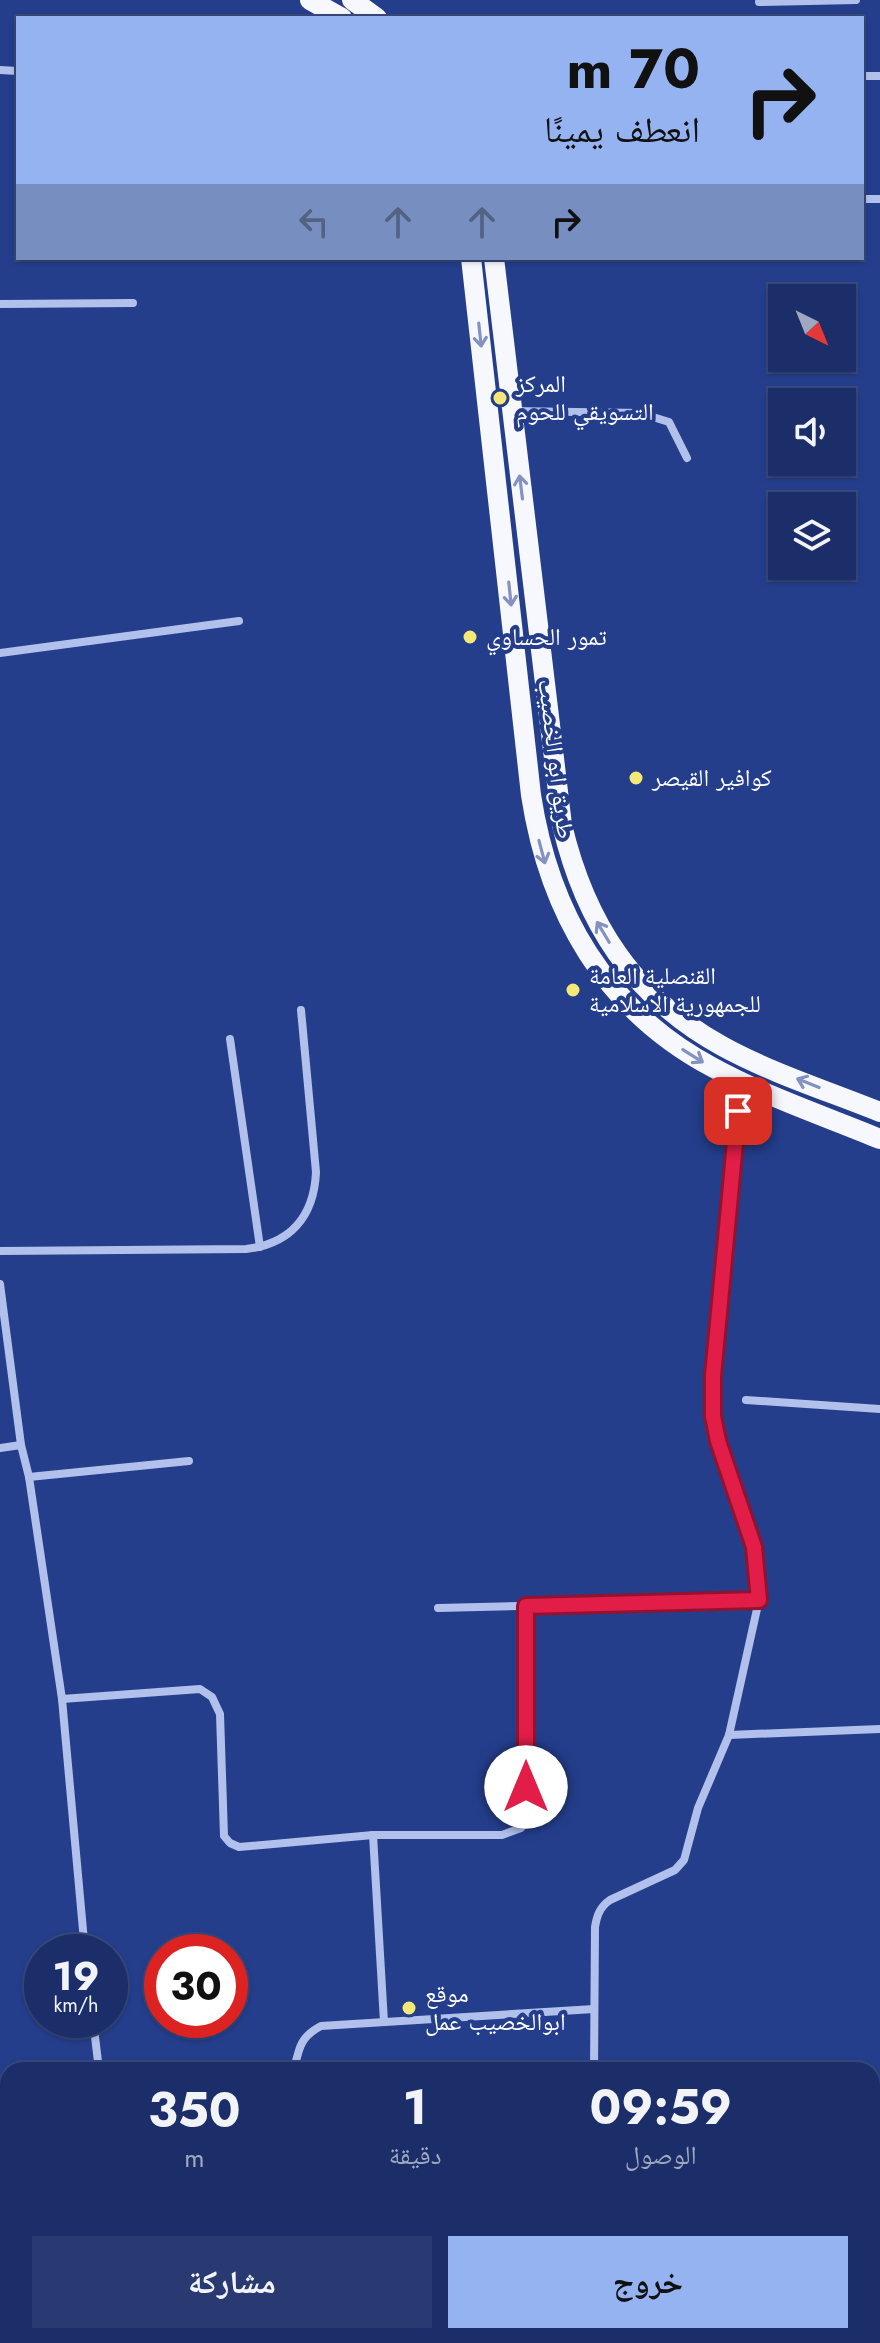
<!DOCTYPE html>
<html lang="ar">
<head>
<meta charset="utf-8">
<style>
	:root { --surface:#1b2e69; --page:#283a71; --text:#f1f3f6; --muted:#a0a8c0; --line:#394a7d; --accent:#95b2f1 }
	body { margin:0; font-family:Jost,"Noto Naskh Arabic",sans-serif; background:var(--page); color:var(--text); direction:rtl; height:100vh; display:flex; flex-direction:column; font-size:30px; white-space:nowrap }
	* { box-sizing:border-box; margin:0 }
	p { font-size:26px; color:var(--muted) }
	.icon { flex:none; width:44px; height:44px; fill:none; stroke:currentColor; stroke-width:2; stroke-linecap:round; stroke-linejoin:round }
	.map { position:relative; flex:1; overflow:hidden; direction:ltr }
	.panel { position:absolute; left:0px; top:2062px; width:880px; height:282px; display:flex; flex-direction:column; background:var(--surface); border-radius:24px 24px 0 0; box-shadow:0 2px 6px #0004,0 0 0 2px var(--line); direction:rtl }
	.panel>* { flex:none }
	.top-card { position:absolute; left:16px; top:16px; width:848px; height:244px; border-radius:0px; box-shadow:0 2px 6px #0004,0 0 0 2px var(--line); direction:rtl; background:#95b2f1; color:#111; overflow:hidden }
	.needle { width:52px; rotate:137deg }
	.controls { position:absolute; left:768px; top:284px; display:grid; gap:16px }
	.controls a { display:grid; place-items:center; width:88px; height:88px; border-radius:0px; background:var(--surface); box-shadow:0 2px 6px #0004,0 0 0 2px var(--line); font-size:40px }
	.speed { position:absolute; left:24px; top:1934px; display:flex; gap:16px; font-size:40px; font-weight:700; text-align:center }
	.speed>* { display:grid; place-content:center; width:104px; height:104px; border-radius:50%; background:var(--surface); box-shadow:0 2px 6px #0004,0 0 0 2px var(--line); line-height:1 }
	.speed small { font-size:20px; font-weight:400 }
	.speed .limit { border:12px solid #d22; background:#fff; color:#111 }
	.pin { position:absolute; display:grid; place-items:center; width:68px; height:68px; color:#fff; margin:-34px; border-radius:16px; box-shadow:0 4px 12px #0006 }
	.me { position:absolute; width:88px; margin:-44px; rotate:0deg; stroke-linejoin:round; filter:drop-shadow(0 0 6px #0008) }
	.turn { display:flex; align-items:center; gap:28px; height:168px; padding:0 32px; font-size:36px }
	.turn .icon { width:104px; height:104px; stroke-width:2.5 }
	.turn b { display:block; font-size:56px; line-height:68px }
	.lanes { display:flex; align-items:center; height:76px; padding:0 32px; background:#0003; justify-content:center; gap:40px; direction:ltr }
	.lanes .off { opacity:.35 }
	.eta { display:flex; justify-content:space-evenly; align-items:center; height:136px; text-align:center }
	.eta b { font-size:48px; font-weight:700; line-height:56px }
	.cta { display:flex; gap:16px; margin-top:auto; padding:16px 32px }
	.cta a { flex:1; height:92px; border-radius:0px; background:var(--accent); color:#111; font-size:32px; font-weight:700; line-height:92px; text-align:center }
	.cta a+a { background:var(--page); color:var(--text) }
	.map>svg:first-child { display:block }
	.lines { fill:none; stroke-linecap:round; stroke-linejoin:round }
	.minor { stroke:#b2c1eb; stroke-width:8 }
	.primary { stroke:#f7f8fe; stroke-width:20 }
	.oneway { stroke:#8392bf }
	.route-casing { stroke:#92132f; stroke-width:20 }
	.route { stroke:#e11d48; stroke-width:14 }
	.poi-dot { fill:#f5e876; stroke:#243e8c; stroke-width:3 }
	.labels { text-anchor:middle; stroke-width:8; stroke-linejoin:round; paint-order:stroke }
	.poi-label { font-size:24px; fill:#fff; stroke:#243e8c; text-anchor:start }
	.street-label { font-size:24px; fill:#fff; stroke:#243e8c }
</style>
</head>
<body>
<div class="map">
<svg width="880" height="2343" viewBox="0 0 880 2343">
	<rect width="100%" height="100%" fill="#243e8c"/>
	<g class="lines">
		<g class="minor">
			<polyline points="759,2 856,0"/>
			<polyline points="0,70 18,71"/>
			<polyline points="862,76 880,76"/>
			<polyline points="862,199 880,199"/>
			<polyline points="0,304 133,303"/>
			<polyline points="512,411 640,413 669,422 687,458"/>
			<polyline points="0,653 239,621"/>
			<polyline points="230,1039 260,1247"/>
			<path d="M0 1251 246 1249C290 1244 314 1217 316 1172L301 1010"/>
			<polyline points="0,1284 21,1445 29,1477 62,1699 85,1952"/>
			<polyline points="746,1400 880,1409"/>
			<polyline points="0,1448 21,1445"/>
			<polyline points="29,1477 189,1461"/>
			<polyline points="438,1608 759,1600"/>
			<polyline points="62,1699 200,1689 212,1697 220,1714 224,1836 230,1843 239,1847 373,1835 502,1835 521,1828 526,1817 526,1606"/>
			<polyline points="729,1735 880,1729"/>
			<polyline points="373,1835 384,2022"/>
			<polyline points="93,2020 99,2070"/>
			<path d="M294 2070C299 2048 300 2037 321 2026L594 2009"/>
			<path d="M594 2070 595 1927C597 1915 600 1907 610 1900L675 1870 684 1860 698 1808 729 1735 759 1600 754 1547 718 1441 713 1416 712 1394 741 1082"/>
			<polyline points="97,2336 98,2343"/>
		</g>
		<g class="primary">
			<polyline points="310,0 342,18"/>
			<polyline points="352,0 377,18"/>
			<path d="M471 258 531 795C549 912 605 1010 712 1067 765 1096 824 1116 880 1139"/>
			<path d="M494 258 562 825C585 922 633 997 722 1046 771 1073 828 1091 880 1112"/>
		</g>
	</g>
	<defs><path id="oneway-shaft" d="M-6 0H5M1.5-3L5.5 0L1.5 3" fill="none" stroke-width="1.6" stroke-linecap="round" stroke-linejoin="round" transform="scale(2)"/></defs>
	<g class="oneway">
		<use href="#oneway-shaft" transform="translate(480 335) rotate(84)"/>
		<use href="#oneway-shaft" transform="translate(521 487) rotate(-97)"/>
		<use href="#oneway-shaft" transform="translate(510 594) rotate(84)"/>
		<use href="#oneway-shaft" transform="translate(542 852) rotate(75)"/>
		<use href="#oneway-shaft" transform="translate(603 932) rotate(-121)"/>
		<use href="#oneway-shaft" transform="translate(693 1056) rotate(32)"/>
		<use href="#oneway-shaft" transform="translate(808 1083) rotate(-158)"/>
	</g>
	<g class="lines">
		<defs>
			<polyline id="route" points="526,1787 526,1606 759,1600 754,1547 718,1441 713,1416 713,1376 738,1111"/>
		</defs>
		<use href="#route" class="route-casing"/>
		<use href="#route" class="route"/>
	</g>
	<g class="poi-dot">
		<circle cx="500" cy="398" r="8"/>
		<circle cx="470" cy="637" r="8"/>
		<circle cx="636" cy="778" r="8"/>
		<circle cx="573" cy="990" r="8"/>
		<circle cx="409" cy="2008" r="8"/>
	</g>
	<g class="labels">
		<g class="poi-label">
			<text x="516" y="392">المركز<tspan x="516" dy="28">التسويقي للحوم</tspan></text>
			<text x="486" y="645">تمور الحساوي</text>
			<text x="652" y="786">كوافير القيصر</text>
			<text x="589" y="984">القنصلية العامة<tspan x="589" dy="28">للجمهورية الاسلامية</tspan></text>
			<text x="425" y="2002">موقع<tspan x="425" dy="28">ابوالخصيب عمل</tspan></text>
		</g>
		<g class="street-label">
			<text transform="translate(556 759) rotate(83)" y="8">طريق ابو الخصيب</text>
		</g>
	</g>
</svg>
<div class="controls">
<a><svg class="needle" viewBox="-14 -14 28 28"><path d="M0-13l5 13h-10z" fill="#e53935"/><path d="M0 13l5-13h-10z" fill="#a0a8c0"/></svg></a>
<a><svg class="icon" aria-label="sound" viewBox="0 0 24 24"><path d="M4 9h4l5-4v14l-5-4H4zM17 9q2 3 0 6"/></svg></a>
<a><svg class="icon" aria-label="layers" viewBox="0 0 24 24"><path d="M12 4l9 5-9 5-9-5zM3 14l9 5 9-5"/></svg></a>
</div>
<div class="speed"><div>19<small>km/h</small></div><div class="limit">30</div></div>
<div class="pin" style="left:738px;top:1111px;background:#d93025"><svg class="icon" aria-label="arrive" viewBox="0 0 24 24"><path d="M6 21V4h12l-3 4 3 4H6"/></svg></div>
<svg class="me" style="left:526px;top:1787px" viewBox="-20 -20 40 40"><circle r="19" fill="#fff"/><path d="M0-13L10 11 0 6-10 11z" fill="#e11d48"/></svg>
<div class="top-card">
<div class="turn"><svg class="icon" aria-label="right" viewBox="0 0 24 24"><path d="M7 20v-9h11M14 6l5 5-5 5"/></svg><div><b>70 m</b>انعطف يمينًا</div></div>
<div class="lanes"><svg class="icon off" aria-label="left" viewBox="0 0 24 24"><path d="M17 20v-9H6M10 6l-5 5 5 5"/></svg><svg class="icon off" aria-label="ahead" viewBox="0 0 24 24"><path d="M12 20V5M6 11l6-6 6 6"/></svg><svg class="icon off" aria-label="ahead" viewBox="0 0 24 24"><path d="M12 20V5M6 11l6-6 6 6"/></svg><svg class="icon" aria-label="right" viewBox="0 0 24 24"><path d="M7 20v-9h11M14 6l5 5-5 5"/></svg></div>
</div>
<section class="panel">
<div class="eta">
<div><b>09:59</b><p>الوصول</p></div>
<div><b>1</b><p>دقيقة</p></div>
<div><b>350</b><p>m</p></div>
</div>
<div class="cta"><a>خروج</a><a>مشاركة</a></div>
</section>
</div>
</body>
</html>
